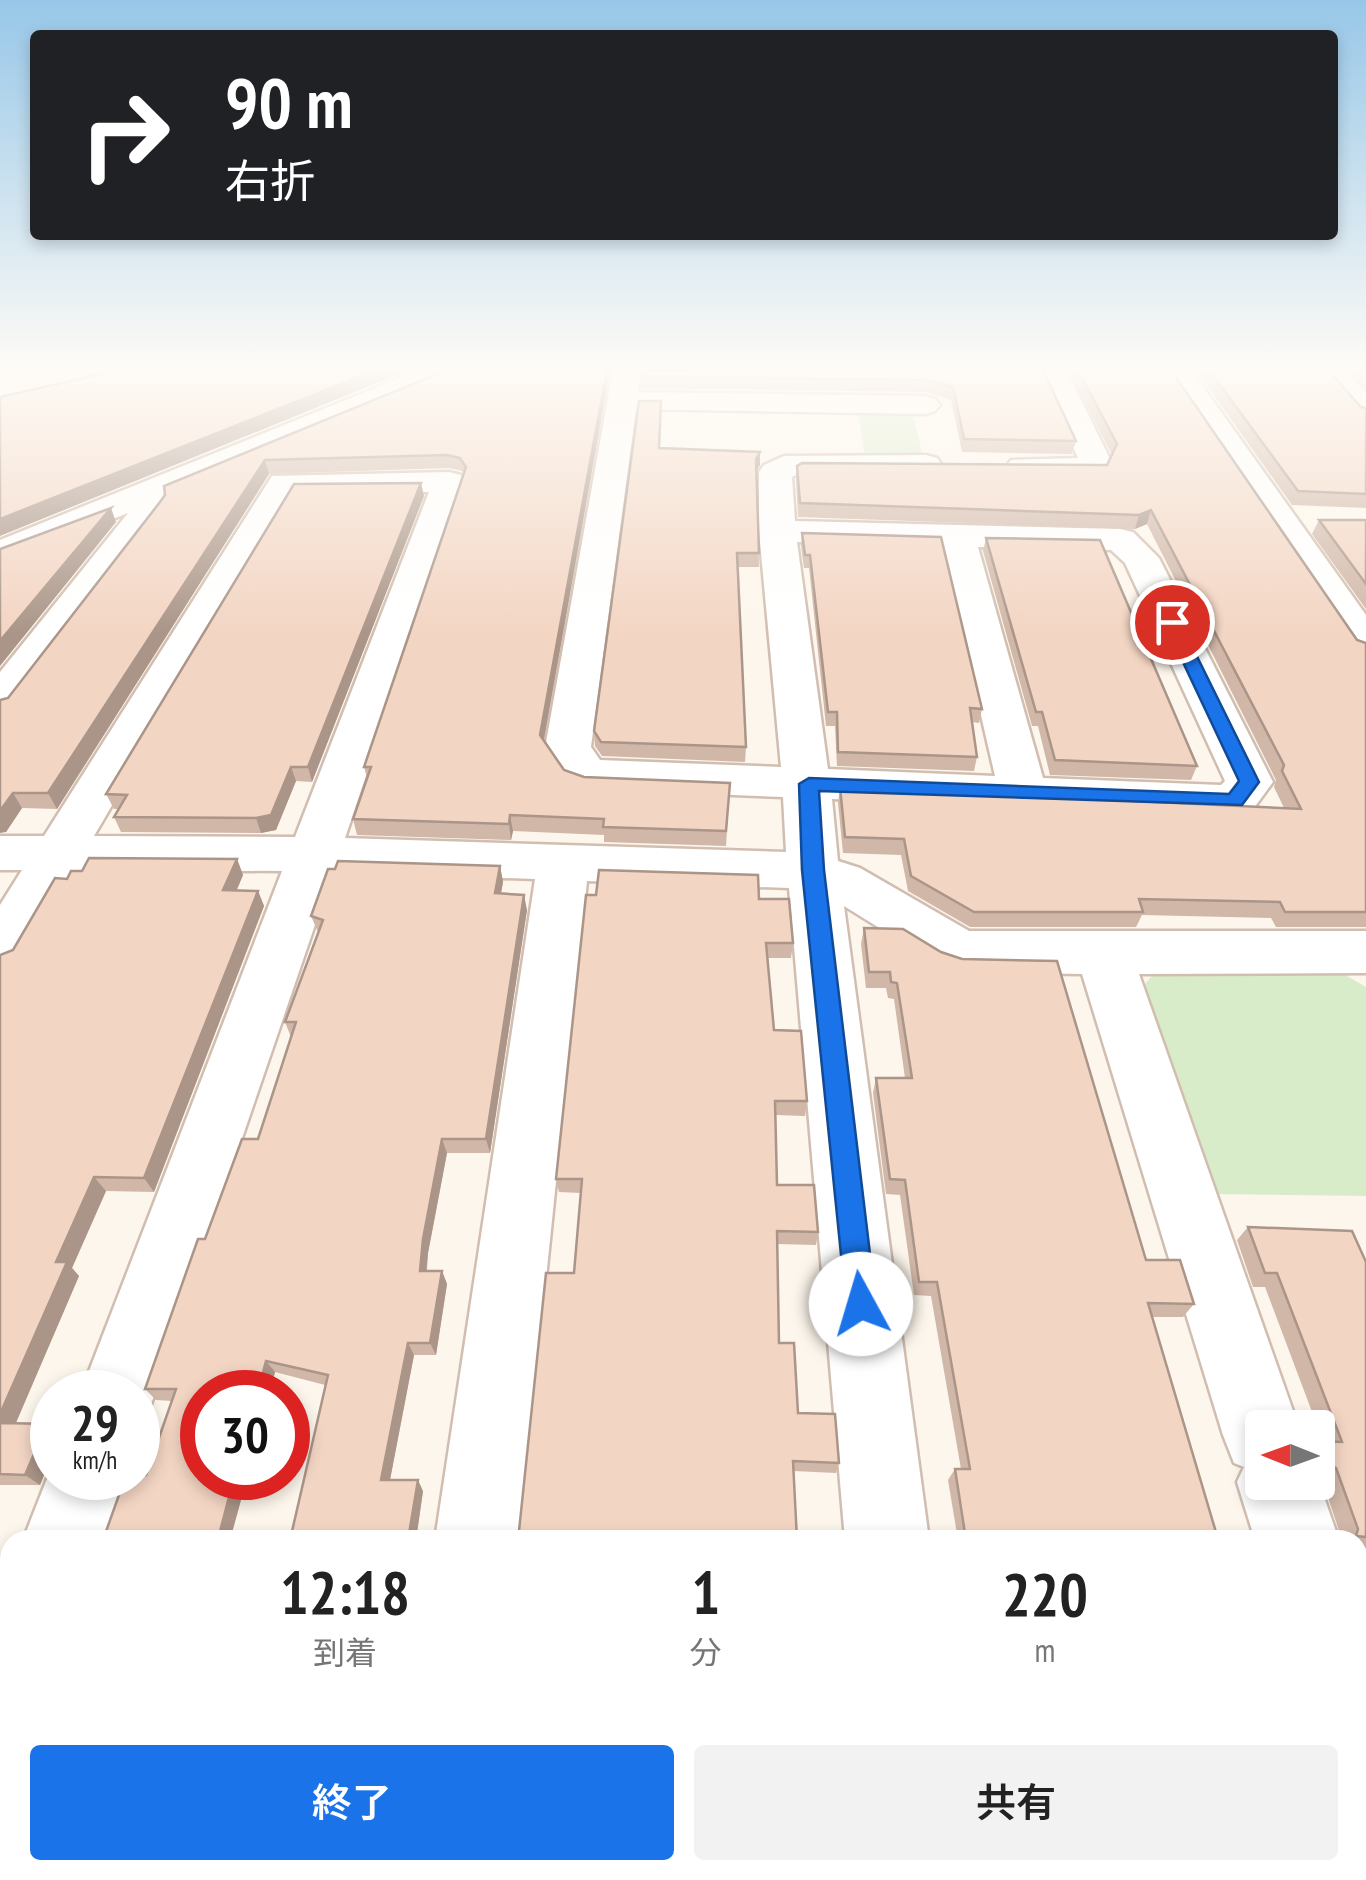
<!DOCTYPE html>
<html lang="ja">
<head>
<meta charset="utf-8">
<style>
	:root { --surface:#fff; --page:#f2f2f2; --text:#222; --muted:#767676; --accent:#1a73e8 }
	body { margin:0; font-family:"PT Sans Narrow","Noto Sans JP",sans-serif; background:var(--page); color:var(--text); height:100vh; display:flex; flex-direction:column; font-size:38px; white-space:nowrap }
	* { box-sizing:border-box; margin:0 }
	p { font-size:32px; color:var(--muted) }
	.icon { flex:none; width:55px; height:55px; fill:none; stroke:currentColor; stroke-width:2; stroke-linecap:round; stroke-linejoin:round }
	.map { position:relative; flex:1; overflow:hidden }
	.sheet { position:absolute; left:0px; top:1530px; width:1368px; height:350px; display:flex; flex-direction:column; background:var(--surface); border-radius:30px 30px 0 0; box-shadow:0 5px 15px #0003 }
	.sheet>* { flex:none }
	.banner { position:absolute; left:30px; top:30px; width:1308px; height:210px; border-radius:10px; box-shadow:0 5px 15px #0003; background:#202124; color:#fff; overflow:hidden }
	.needle { width:65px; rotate:271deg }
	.controls { position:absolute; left:1245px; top:1410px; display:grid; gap:20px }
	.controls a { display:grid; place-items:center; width:90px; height:90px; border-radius:10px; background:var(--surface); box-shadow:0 5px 15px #0003; font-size:50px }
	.speed { position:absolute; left:30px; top:1370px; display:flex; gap:20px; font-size:50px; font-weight:700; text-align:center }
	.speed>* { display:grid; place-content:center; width:130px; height:130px; border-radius:50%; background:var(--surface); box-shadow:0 5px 15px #0003; line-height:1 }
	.speed small { font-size:25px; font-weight:400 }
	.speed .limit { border:15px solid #d22; background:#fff; color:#111 }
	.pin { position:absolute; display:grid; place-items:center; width:85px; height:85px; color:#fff; margin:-42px; border:5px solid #fff; border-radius:50%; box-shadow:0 2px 10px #0007 }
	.me { position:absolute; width:110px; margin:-55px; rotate:354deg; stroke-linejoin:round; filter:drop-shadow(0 0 8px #0008) }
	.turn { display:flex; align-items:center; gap:35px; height:210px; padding:0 30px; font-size:45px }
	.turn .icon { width:130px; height:130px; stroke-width:2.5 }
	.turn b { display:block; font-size:70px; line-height:85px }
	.eta { display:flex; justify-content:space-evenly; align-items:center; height:170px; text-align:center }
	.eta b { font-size:60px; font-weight:600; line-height:70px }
	.action { display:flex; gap:20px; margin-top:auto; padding:20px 30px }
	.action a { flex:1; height:115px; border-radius:10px; background:var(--accent); color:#fff; font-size:40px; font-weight:600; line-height:115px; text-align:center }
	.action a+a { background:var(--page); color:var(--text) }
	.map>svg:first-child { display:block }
	.green { fill:#d8ecc9 }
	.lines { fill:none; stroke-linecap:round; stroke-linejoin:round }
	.minor-casing { stroke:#d1beb0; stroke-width:5 }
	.minor { fill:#fff; fill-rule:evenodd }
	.wall { fill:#d1b7a8 }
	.shaded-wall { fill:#aa9588 }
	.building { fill:#f3d5c3; stroke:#aa9588; stroke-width:2.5 }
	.route { fill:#1a73e8; stroke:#114b97; stroke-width:2.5 }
</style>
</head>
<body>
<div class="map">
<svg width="1366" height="1880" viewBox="0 0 1366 1880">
	<rect width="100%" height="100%" fill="#fdf6ec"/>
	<g class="green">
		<polygon points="857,407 912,412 922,452 909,457 865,456"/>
		<polygon points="1156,971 1340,972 1366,987 1366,1196 1208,1194 1136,995"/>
	</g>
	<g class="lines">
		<defs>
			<g id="minor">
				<polygon points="420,370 459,370 455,376 164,498 167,507 162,514 15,710 0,714 0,672 128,513 0,564 0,540"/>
				<path d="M613 370H641L638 392 925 396 935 399 940 405 935 411 925 414 636 409 591 747 600 760 781 767 759 531V472L764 465 784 456 926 455 937 458 942 465 937 472 926 475 800 473 792 477 795 521 1120 529 1133 532 1159 558 1273 782 1251 812 1234 817 832 799 838 861 860 868 969 931H1366V973L1139 974 1299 1428H1262V1482L1318 1480 1339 1540H1255L1237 1482 1244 1467 1234 1463 1223 1435 1082 974 959 972 939 965 844 906 929 1540H845L789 888 587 881 519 1540H435L535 879 333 872 146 1419 138 1423V1392H81L282 871 74 870 20 964 0 970V905L22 870H0V836H44L272 476 449 472 461 475 465 482 345 838 786 852 783 797 586 789 569 784 545 748ZM429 492 295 837 94 836 295 493ZM797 542 942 546 995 776 828 769ZM978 547 1111 550 1125 563 1225 781 1221 785 1043 778Z"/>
				<polygon points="1038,370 1066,370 1110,459 1103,475 1022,477 1011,474 1006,467 1011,460 1078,458"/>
				<polygon points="1163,370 1191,370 1366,615 1366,656 1352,653"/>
				<polygon points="1315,370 1345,370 1366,393 1366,419 1356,416"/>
				<polygon points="52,1466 52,1478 128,1478 107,1540 23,1540"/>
				<polygon points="1366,1602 1366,1690 1358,1691 1358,1603"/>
				<polygon points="10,1638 10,1728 0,1729 0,1639"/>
			</g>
		</defs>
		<use href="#minor" class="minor-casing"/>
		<use href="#minor" class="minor"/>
	</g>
	<g class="wall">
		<polygon points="447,370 610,370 544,740 564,770 584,777 730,783 726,846 604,842 604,835 513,831 511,840 357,835 353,819 367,778 364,767 464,474 462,471 449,468 269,474 57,809 22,808 6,832 8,698 160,502"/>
		<polygon points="642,370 1043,370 1076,441 1072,454 962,452 951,400 926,392 642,388"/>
		<polygon points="1068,370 1171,370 1357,640 1366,643 1366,927 1276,927 1271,918 1142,915 1136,927 970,927 908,891 901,855 843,853 838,803 840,787 1284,808 1274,787 1276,780 1147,524 1135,529 798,517 796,479 797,466 1107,465 1112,455"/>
		<polygon points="1196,370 1328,370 1361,407 1366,408 1366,508 1292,505"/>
		<polygon points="1349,370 1366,370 1366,389"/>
		<polygon points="660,448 760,452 760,465 756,470 759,567 737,567 746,747 745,762 602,756 595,746 594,731"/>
		<polygon points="424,496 312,782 296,781 276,830 261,833 121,832 114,817 118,809 114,809 106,794"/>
		<polygon points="1319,520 1366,520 1366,609 1312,534"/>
		<polygon points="802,533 982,709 979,723 972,722 977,757 974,771 837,766 835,726 826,726 809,568 804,568 801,546"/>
		<polygon points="986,538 1197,766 1191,780 1050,775 1038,726 1032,726 983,551"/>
		<polygon points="237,859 243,875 237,890 258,891 264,906 154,1192 106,1191 72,1268 79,1276 16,1423 52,1425 52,1464 48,1465 40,1485 0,1485 0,955 13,950 67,879"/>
		<polygon points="500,866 503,882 501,894 527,910 490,1153 447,1153 428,1253 427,1271 442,1271 447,1284 436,1355 414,1355 390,1480 423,1491 416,1540 290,1540 325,1385 275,1372 270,1392 202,1392 202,1478 247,1478 230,1540 103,1540 146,1475 172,1401 156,1400 145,1389 205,1239 258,1139 291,1037 285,1022 318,932 311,916"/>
		<polygon points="759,899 793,943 791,958 767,958 774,1030 807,1101 805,1116 776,1115 777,1185 818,1232 816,1245 777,1244 779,1343 798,1413 839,1463 836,1473 793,1471 519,1531 574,1273 581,1193 559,1192 556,1179"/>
		<polygon points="864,928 1146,1260 1194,1304 1183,1317 1152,1317 1218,1539 1216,1540 958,1540 948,1480 955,1469 961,1469 931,1296 914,1295 900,1195 886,1194 873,1093 876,1078 905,1078 894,999 888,998 886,988 866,988 861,944"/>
		<polygon points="1248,1227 1366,1262 1366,1561 1361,1546 1358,1546 1358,1540 1342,1540 1322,1479 1318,1477 1318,1443 1323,1441 1265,1287 1253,1287 1237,1240"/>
		<polygon points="1358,1713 1366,1713 1366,1794 1358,1771"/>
		<polygon points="1003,1870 1320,1870 1323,1880 1005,1880"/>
	</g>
	<g class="shaded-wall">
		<polygon points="376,370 409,370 0,536 0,519"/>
		<polygon points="607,370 610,370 542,750 540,735"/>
		<polygon points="760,452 760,465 755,472 756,459"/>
		<polygon points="265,460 269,474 57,809 48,793"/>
		<polygon points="421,483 424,496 312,782 308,767"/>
		<polygon points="111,508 116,522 0,666 0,641"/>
		<polygon points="1151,510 1147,524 1135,529 1139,515"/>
		<polygon points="291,767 296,781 276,830 261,833 256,818"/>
		<polygon points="13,793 22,808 6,832 0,833 0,811"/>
		<polygon points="510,815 513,831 511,840 509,824"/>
		<polygon points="237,859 243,875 230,905 223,890"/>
		<polygon points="500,866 503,882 498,909 495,893"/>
		<polygon points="258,891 264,906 154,1192 144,1178"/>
		<polygon points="524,895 527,910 490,1153 486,1139"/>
		<polygon points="442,1139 447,1153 428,1253 425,1284 420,1271 423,1239"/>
		<polygon points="94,1177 106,1191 72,1268 79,1276 11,1434 0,1426 0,1414 56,1262"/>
		<polygon points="442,1271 447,1284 436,1355 430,1343"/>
		<polygon points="408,1343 414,1355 388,1490 381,1480"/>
		<polygon points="266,1361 275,1372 270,1392 258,1392"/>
		<polygon points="52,1424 52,1464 48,1465 40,1485 25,1475 34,1454"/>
		<polygon points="234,1478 247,1478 230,1540 219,1540 218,1539"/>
		<polygon points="418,1480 423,1491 416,1540 408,1540"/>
		<polygon points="89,1870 106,1870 104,1880 86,1880"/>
		<polygon points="347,1870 357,1870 355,1880 345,1880"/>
	</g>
	<g class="building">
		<polygon points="119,370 376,370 0,519 0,397"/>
		<polygon points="447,370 607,370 540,735 564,770 584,777 730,783 726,831 603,827 604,819 510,815 509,824 353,819 371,767 364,767 466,467 460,458 447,455 265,460 48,793 13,793 0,811 0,700 8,698 160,502 165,495 164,486"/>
		<polygon points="642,370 1043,370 1076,441 964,439 953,387 928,380 642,376"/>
		<polygon points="1078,370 1171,370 1357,640 1366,643 1366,912 1285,912 1280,902 1139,899 1143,912 974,912 911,876 904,839 845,837 840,787 1301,809 1282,771 1284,765 1151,510 1139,515 800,503 797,466 802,463 1107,465 1117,444"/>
		<polygon points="1209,370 1328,370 1361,407 1366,408 1366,494 1298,491"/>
		<polygon points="639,401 661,401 659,448 760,452 756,459 759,553 737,553 746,747 601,742 594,731"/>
		<polygon points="421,483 308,767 291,767 271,815 256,818 114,817 127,795 106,794 294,484"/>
		<polygon points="111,508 0,641 0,549"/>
		<polygon points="1319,520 1366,520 1366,584"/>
		<polygon points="802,533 941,537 982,709 970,708 977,757 838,752 837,712 828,712 810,555 805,555"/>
		<polygon points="986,538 1100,540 1197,766 1055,760 1042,712 1036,712"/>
		<polygon points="89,858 237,859 223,890 258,891 144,1178 94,1177 56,1262 67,1262 0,1414 0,955 13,950 55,878 67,879 71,871 82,871"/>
		<polygon points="338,861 500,866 495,893 524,895 486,1139 442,1139 423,1239 420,1271 442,1271 430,1343 408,1343 381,1480 418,1480 408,1540 290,1540 328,1375 266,1361 258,1392 202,1392 202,1478 234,1478 218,1539 206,1536 205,1540 103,1540 125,1478 138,1478 138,1475 146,1475 176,1389 145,1389 198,1239 205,1239 242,1139 258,1139 296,1022 285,1022 323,920 311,916 328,869 335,869"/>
		<polygon points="599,870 758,875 759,899 789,899 793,943 766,943 774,1030 801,1031 807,1101 775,1101 777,1185 814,1185 818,1232 777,1231 779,1343 794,1343 798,1413 835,1414 839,1463 793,1461 797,1540 512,1540 513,1535 519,1531 546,1273 574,1273 582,1179 556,1179 586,895 596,895"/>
		<polygon points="864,928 903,929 941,952 962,959 1057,961 1146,1260 1180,1260 1194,1304 1148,1303 1218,1539 966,1540 955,1469 970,1469 937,1282 919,1282 905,1180 890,1179 876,1078 912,1078 897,983 891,982 890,972 869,972"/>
		<polygon points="1248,1227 1352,1231 1366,1262 1366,1537 1356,1536 1358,1529 1336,1468 1330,1466 1320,1441 1342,1442 1277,1273 1265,1273"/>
		<polygon points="0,1423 52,1424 40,1453 34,1454 25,1475 0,1474"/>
		<polygon points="1358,1713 1366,1713 1366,1761 1358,1762"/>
		<polygon points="0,1749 10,1749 10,1870 89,1870 86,1880 2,1880 7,1863 0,1862"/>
		<polygon points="196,1870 347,1870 345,1880 194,1880"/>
		<polygon points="446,1870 571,1870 571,1880 445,1880"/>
		<polygon points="643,1870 933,1870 934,1880 643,1880"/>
		<polygon points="1012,1870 1320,1870 1323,1880 1014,1880"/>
	</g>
	<linearGradient id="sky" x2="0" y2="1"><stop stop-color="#97c7e8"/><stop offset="0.58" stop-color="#fefbf6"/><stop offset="1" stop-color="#fefbf6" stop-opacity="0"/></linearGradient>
	<rect width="1366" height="634" fill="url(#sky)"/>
	<polygon class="route" points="1172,617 1180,622 1259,782 1242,805 819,791 824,870 876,1304 871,1314 861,1318 850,1314 846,1304 802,870 799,784 809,778 1229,794 1239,781 1164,622"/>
</svg>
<div class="controls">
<a><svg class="needle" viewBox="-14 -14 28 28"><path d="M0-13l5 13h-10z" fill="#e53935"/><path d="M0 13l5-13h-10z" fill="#767676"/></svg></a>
</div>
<div class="speed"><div>29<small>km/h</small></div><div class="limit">30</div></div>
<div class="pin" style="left:1172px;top:622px;background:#d93025"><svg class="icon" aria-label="arrive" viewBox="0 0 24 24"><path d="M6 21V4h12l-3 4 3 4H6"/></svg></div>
<svg class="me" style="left:861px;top:1304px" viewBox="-20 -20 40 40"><circle r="19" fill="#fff"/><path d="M0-13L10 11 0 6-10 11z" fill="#1a73e8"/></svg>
<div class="banner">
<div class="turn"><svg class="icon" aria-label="right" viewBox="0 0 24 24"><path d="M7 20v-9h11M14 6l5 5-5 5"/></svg><div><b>90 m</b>右折</div></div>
</div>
<section class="sheet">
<div class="eta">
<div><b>12:18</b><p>到着</p></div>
<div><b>1</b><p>分</p></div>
<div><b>220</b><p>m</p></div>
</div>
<div class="action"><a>終了</a><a>共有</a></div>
</section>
</div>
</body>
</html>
